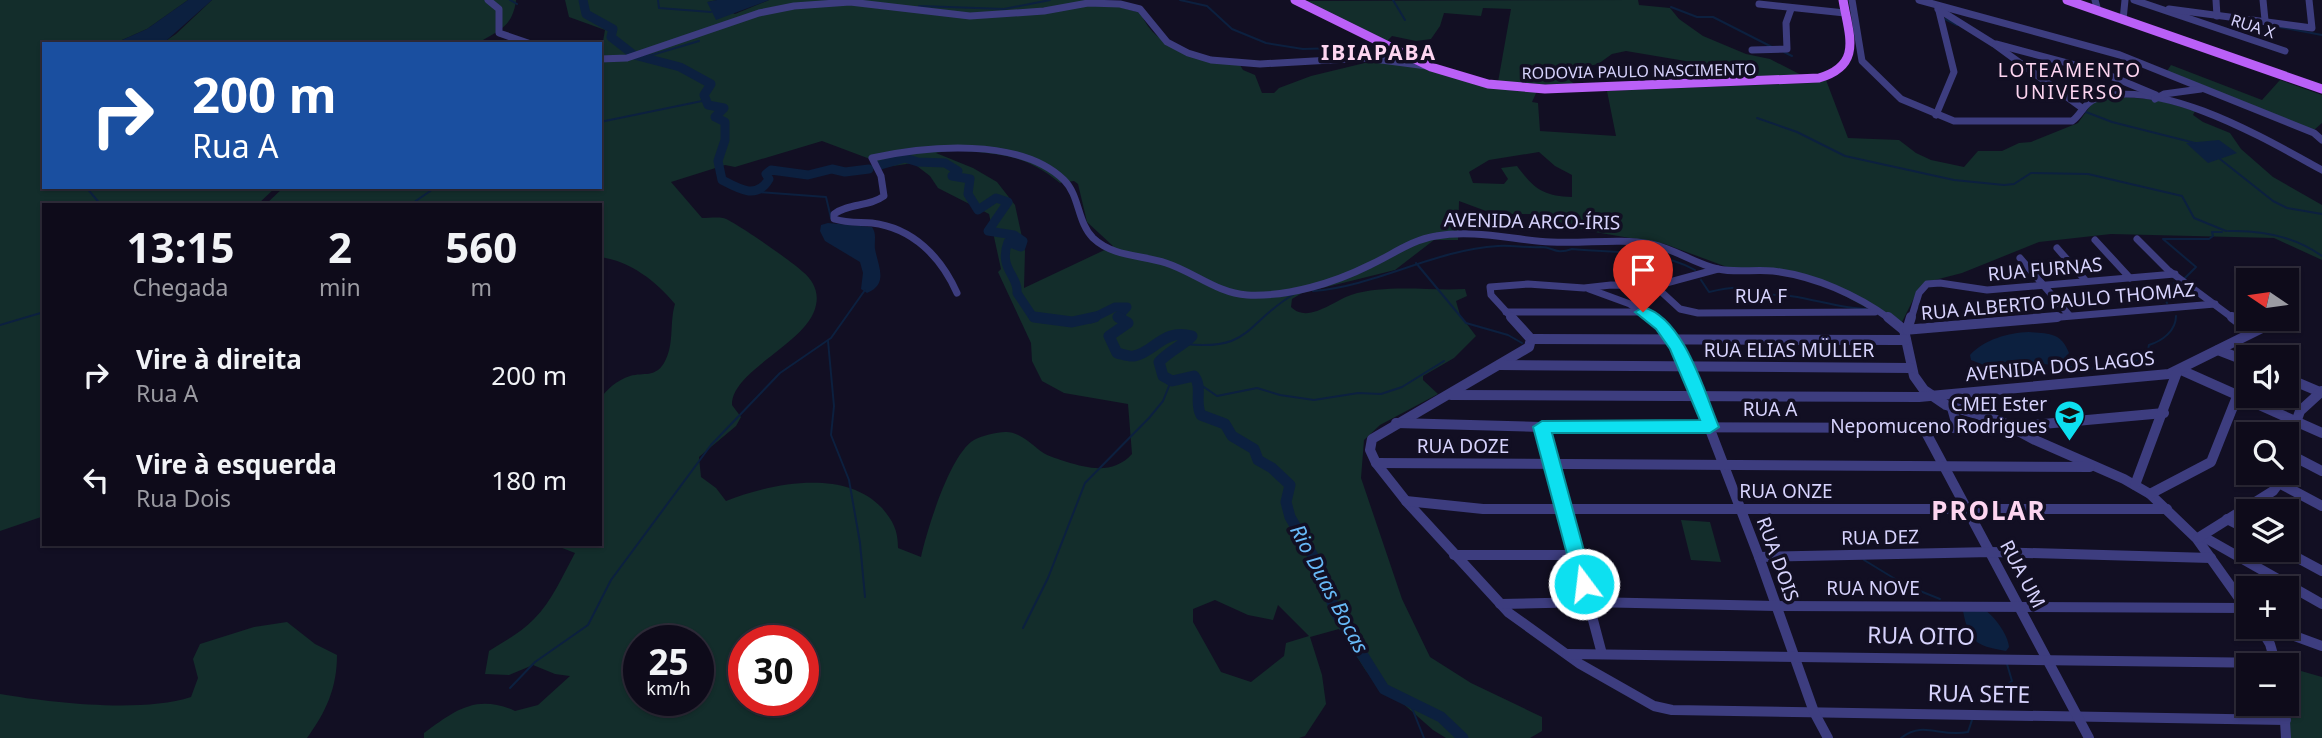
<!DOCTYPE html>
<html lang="pt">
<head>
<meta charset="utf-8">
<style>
	:root { --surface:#0e0b1a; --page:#171423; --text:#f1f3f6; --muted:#9b9ba2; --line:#2e2b39 }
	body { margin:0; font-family:"Noto Sans",sans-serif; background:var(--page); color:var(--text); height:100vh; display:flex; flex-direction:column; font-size:26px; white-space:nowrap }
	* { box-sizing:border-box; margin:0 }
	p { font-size:23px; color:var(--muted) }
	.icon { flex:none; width:38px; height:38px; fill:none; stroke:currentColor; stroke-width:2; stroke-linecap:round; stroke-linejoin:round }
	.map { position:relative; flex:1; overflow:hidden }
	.sheet { position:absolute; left:42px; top:203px; width:560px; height:343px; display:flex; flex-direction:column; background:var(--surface); border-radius:0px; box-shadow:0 2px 5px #0004,0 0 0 2px var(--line) }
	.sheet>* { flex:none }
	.hud { position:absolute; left:42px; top:42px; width:560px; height:147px; border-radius:0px; box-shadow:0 2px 5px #0004,0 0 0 2px var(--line); background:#1a4fa0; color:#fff; overflow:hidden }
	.needle { width:46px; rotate:283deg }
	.buttons { position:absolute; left:2236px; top:268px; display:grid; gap:14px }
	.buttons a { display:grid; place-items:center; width:63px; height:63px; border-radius:0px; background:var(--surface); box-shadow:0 2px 5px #0004,0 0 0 2px var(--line); font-size:35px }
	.speed { position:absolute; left:623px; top:625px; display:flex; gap:14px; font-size:35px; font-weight:700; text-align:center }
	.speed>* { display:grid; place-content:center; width:91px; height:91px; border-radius:50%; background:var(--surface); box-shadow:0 2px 5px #0004,0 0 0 2px var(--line); line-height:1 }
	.speed small { font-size:18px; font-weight:400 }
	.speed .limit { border:10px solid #d22; background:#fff; color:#111 }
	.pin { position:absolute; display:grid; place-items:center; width:60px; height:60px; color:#fff; margin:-72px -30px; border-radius:50% 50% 50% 0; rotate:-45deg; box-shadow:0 0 7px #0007 }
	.pin .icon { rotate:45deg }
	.me { position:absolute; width:77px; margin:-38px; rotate:345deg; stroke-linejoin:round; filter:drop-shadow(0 0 5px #0008) }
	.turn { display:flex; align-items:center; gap:24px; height:147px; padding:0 35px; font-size:32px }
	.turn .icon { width:91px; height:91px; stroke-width:2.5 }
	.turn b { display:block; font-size:49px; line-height:60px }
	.eta { display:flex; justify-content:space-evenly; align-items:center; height:119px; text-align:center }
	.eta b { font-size:42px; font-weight:700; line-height:49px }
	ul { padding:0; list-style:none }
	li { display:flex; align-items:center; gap:21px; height:105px; padding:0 35px }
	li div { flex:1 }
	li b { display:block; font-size:26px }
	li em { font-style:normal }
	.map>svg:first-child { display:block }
	.green { fill:#132d2b; fill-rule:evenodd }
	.water { fill:#0c203f }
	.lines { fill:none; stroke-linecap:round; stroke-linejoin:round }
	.stream { stroke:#0c203f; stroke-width:2 }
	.river-far1 { stroke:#0c203f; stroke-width:9 }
	.river { stroke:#0c203f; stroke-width:11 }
	.minor-far1 { stroke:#3d3d7f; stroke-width:7 }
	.minor { stroke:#3d3d7f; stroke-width:10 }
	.major { stroke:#ba60f7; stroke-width:9 }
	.route { fill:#0de0f0; stroke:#08929c; stroke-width:2 }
	.labels { text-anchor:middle; stroke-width:7; stroke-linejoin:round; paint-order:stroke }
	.far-street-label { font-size:16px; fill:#d7d3fd; stroke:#120f23 }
	.far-quarter-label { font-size:19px; letter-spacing:2px; fill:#fdd5f0; stroke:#120f23 }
	.street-label { font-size:19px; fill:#d7d3fd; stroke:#120f23 }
	.poi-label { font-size:19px; fill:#d7d3fd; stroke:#120f23; text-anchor:end }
	.far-district-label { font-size:21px; font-weight:bold; letter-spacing:2px; fill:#fdd5f0; stroke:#120f23 }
	.water-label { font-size:21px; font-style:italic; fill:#67b9f7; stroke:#120f23 }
	.near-street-label { font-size:23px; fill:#d7d3fd; stroke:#120f23 }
	.district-label { font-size:26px; font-weight:bold; letter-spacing:2px; fill:#fdd5f0; stroke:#120f23 }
</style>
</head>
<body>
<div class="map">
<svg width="2322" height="738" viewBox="0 0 2322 738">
	<rect width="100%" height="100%" fill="#120f23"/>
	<g class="green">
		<polygon points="0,0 188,0 147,29 113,44 44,44 44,187 276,187 257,205 44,205 44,516 0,531"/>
		<path d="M212 0H516V1C512 28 498 31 476 44H161L176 34Z"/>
		<path d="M565 0H717L708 2 735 14 769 0H1095L1141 13C1155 52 1205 55 1240 65L1243 70 1255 75 1262 93H1274L1279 88 1311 76 1373 61 1425 68 1488 87 1537 91 1532 102 1538 103 1540 131 1616 136 1607 91 1812 83 1826 80 1848 138 1899 140 1916 153 1931 160 1964 167 1978 151H2002L2019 143 2031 142 2078 123 2093 102 2113 96 2158 100 2195 111 2193 115 2203 122 2230 133 2241 149 2273 177 2322 205V260L2274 238 2111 234 2039 242 1962 273 1927 282 1915 296 1900 326 1819 282 1778 272 1735 270 1665 244 1589 231 1532 214H1494L1459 201 1458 240H1434L1395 270 1302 293 1292 299 1291 307C1308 324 1333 301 1351 295 1386 284 1428 291 1465 289L1467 296 1456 301 1460 315 1476 336 1454 358 1423 376V380L1438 394 1380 425 1364 440 1361 478 1402 599 1430 657 1471 683 1542 717V731L1530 738H1446L1433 730 1366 671 1339 629 1310 637 1322 675 1326 704 1305 736 1299 738H424V733C454 711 476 693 515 711L538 705 570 676 555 674 533 665 509 675 485 674 489 651C504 641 521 633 534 619 552 601 563 575 575 553L552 544H600V399C607 389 617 380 630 376 644 372 655 378 664 363 675 344 669 324 675 304 656 281 630 261 600 257V205H265L284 187H600V58L605 30 569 17ZM822 141 870 159 880 168 913 163 930 176 938 188 989 214 1001 269 998 272 1031 343 1032 361 1042 381 1064 393 1128 404 1132 454C1114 474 1090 469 1067 462 1059 459 1049 457 1042 452 1032 445 1019 431 1005 432 997 432 981 436 974 440 950 454 927 530 921 557L898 548C898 530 893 521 882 508 845 468 771 483 726 501L716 488 701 477 699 457 736 426 741 417 732 405C731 370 809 343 816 305 819 292 813 280 803 272 794 263 733 220 723 218 717 217 708 218 702 218L671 182 725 165 735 167ZM953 150C997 154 1024 153 1060 183L1074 181 1078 184 1087 222 1113 246 1024 288 1025 251 1015 205 997 182 973 168 936 153ZM1539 152 1555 166 1572 175V197C1543 196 1534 189 1517 166L1501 168 1508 179 1504 184 1473 183 1469 172 1489 160ZM1215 600 1248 615 1273 620 1278 605 1309 636 1286 643 1284 656 1251 682 1221 672 1193 622V609ZM639 640H698V700H639ZM744 640H803V700H744Z"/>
		<polygon points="1638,0 1639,5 1670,8 1679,19 1703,36 1746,54 1770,59 1807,78 1733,80 1727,68 1626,51 1612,54 1598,64 1562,72 1576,86 1498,82 1511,9 1483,8 1481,16 1444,13 1440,26 1431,39 1416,41 1392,36 1386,42 1300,1"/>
		<polygon points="2171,65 2262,100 2280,80 2322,95 2322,123 2314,130 2167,71"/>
		<polygon points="1681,520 1710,522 1721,562 1691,560"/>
		<path d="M287 622 315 644 337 655C337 688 326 712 307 738H0V694C53 703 141 713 191 697L198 678 193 659 200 644 254 627Z"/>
		<polygon points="2287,667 2322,677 2322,738 2287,738"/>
	</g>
	<g class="water">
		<polygon points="188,0 212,0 167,40 161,44 113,44 147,29"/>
		<polygon points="717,0 769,0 716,20 707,2"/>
		<polygon points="2219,140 2237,153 2208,163 2186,143"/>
		<path d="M828 223 872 227C877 234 874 241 875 249 878 266 889 284 867 293L861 289 863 273 860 262 825 241 820 231 821 225Z"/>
		<path d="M2029 332C2049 334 2061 332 2069 353L2066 356 2070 363 2066 367C2040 365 2014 355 1989 367L1971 360 1970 355C1985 339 2008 333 2029 332Z"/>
		<path d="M1983 609C1994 615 2008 635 2009 647L2006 651C1976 646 1969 642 1963 611Z"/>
	</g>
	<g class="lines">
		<g class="stream">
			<polyline points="510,0 517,4"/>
			<polyline points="658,0 659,8 711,12"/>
			<polyline points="1180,0 1207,6 1232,29 1266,43 1303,49 1337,48"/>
			<polyline points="1393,0 1405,20"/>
			<polyline points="919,6 1004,9 1050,0"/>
			<polyline points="1671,7 1697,17 1713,17 1772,47"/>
			<polyline points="1945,19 1957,25"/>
			<polyline points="2279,27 2322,35"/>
			<polyline points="1784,52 1792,56"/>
			<polyline points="645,57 699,41"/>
			<polyline points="2086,112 2112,122 2195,143"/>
			<polyline points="1757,118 1797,132 1845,156 1954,180 2004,185 2014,184 2031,173 2088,174 2182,196 2194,218 2226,231"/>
			<polyline points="600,122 707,100"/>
			<polyline points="2220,159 2273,201 2287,208 2322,214"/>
			<polyline points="86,187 101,205"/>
			<polyline points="758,192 826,197 831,218"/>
			<polyline points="410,205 436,187"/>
			<path d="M2228 231C2262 230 2294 236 2322 256"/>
			<polyline points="1416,263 1466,323 1508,335 1522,343"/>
			<polyline points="2185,278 2196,267 2163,239 2209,239 2213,236 2212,232 2222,232"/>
			<path d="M1701 280 1709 292C1726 288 1749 283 1763 295 1798 292 1831 308 1866 309"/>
			<path d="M1313 291C1377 286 1433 250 1498 246 1512 245 1527 248 1541 247 1554 247 1554 255 1572 249 1611 253 1660 250 1695 270"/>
			<polyline points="2167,303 2160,290 2179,281"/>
			<polyline points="0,325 44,312"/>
			<polyline points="828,341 834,406 831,435 849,480 860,543 865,597"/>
			<path d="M1184 344C1252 351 1244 324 1294 294"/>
			<path d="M2068 366 2083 370 2146 359 2149 345C2162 341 2176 331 2176 316"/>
			<polyline points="1198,383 1217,396 1257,388 1280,395 1314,400 1358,393 1381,394 1402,387 1444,361"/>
			<polyline points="1864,560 1905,585 1940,599"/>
			<polyline points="1023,628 1048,578 1085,483 1149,418 1163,401 1171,381"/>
			<polyline points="510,688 535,662 588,625 611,580 711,445 780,373 831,338 865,290"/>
			<polyline points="1401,699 1412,708 1424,738"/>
			<polyline points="1980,703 2012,681 2007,664"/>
			<path d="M1901 738C1923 720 1941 738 1968 732L1972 720"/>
		</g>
		<g class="river-far1">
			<path d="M583 0 586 14 613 29 611 37 634 55 680 67 711 84 704 95 708 105 724 108 715 117 725 122V140L718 161 722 180C739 189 757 200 769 179L766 174 771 170 808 175 832 169 845 172 869 169"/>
			<path d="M877 166 905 158 918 162 945 163 958 171 952 176 970 179 968 194 978 210 996 198 1008 202 988 231 1014 235 1023 241 1021 247 1008 242C998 269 1019 276 1017 293L1033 317 1045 319"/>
			<polyline points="1091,319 1115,307 1127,307 1118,317 1121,319"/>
		</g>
		<g class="river">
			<polyline points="1034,317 1072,322 1095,317"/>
			<path d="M1118 317 1128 323 1109 336 1117 353C1122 354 1130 357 1134 356 1155 352 1163 328 1192 336 1182 346 1169 351 1159 362L1163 376 1172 381 1194 376C1203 387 1194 403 1201 415L1225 424 1232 436 1254 449 1258 460 1272 468 1290 485 1286 502 1290 517 1322 571 1335 611 1384 689 1441 717 1463 738"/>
		</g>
		<g class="minor-far1">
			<polyline points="488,0 499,9 499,33 531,44"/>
			<path d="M1852 0 1862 61 1901 99 1954 121H2072C2081 115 2084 103 2095 99 2160 76 2267 140 2322 170"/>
			<polyline points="1919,0 2120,55 2314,133 2322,140"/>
			<polyline points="2095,0 2098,11"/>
			<polyline points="2134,0 2285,51"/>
			<polyline points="2216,0 2217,16"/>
			<polyline points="2263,0 2265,20"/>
			<polyline points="1759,4 1845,13"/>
			<polyline points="1938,9 1994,44 2082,108"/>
			<polyline points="2169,9 2312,28 2309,0"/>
			<polyline points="2123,20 2125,0"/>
			<polyline points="1996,44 2101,72 2156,95"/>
			<polyline points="1752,50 1787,49 1786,23 1791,9"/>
			<polyline points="600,59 627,58 759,13 794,6 850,2 970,16 1044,11 1088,3 1120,4 1140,9 1167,42 1188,53 1211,60 1260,64 1366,58 1427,66"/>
			<polyline points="2155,99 2164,94 2201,89"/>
			<polyline points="1936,115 1954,72 1938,7"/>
			<polyline points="2137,239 2168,270 2234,319"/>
			<polyline points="2095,240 2130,278"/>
			<polyline points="2057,248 2086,281"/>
			<polyline points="2020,258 2069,315"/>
			<polyline points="1655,286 1680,309 1698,313 1875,312"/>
			<polyline points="1589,289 1630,304 1652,319"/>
			<path d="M957 293C941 257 913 228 872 223 859 222 847 223 834 219V214C849 203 869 207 884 196L881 176 872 158C927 146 1020 137 1064 180 1080 196 1077 222 1093 238 1113 257 1142 255 1166 263 1194 272 1217 293 1247 295 1288 297 1334 283 1370 265 1392 255 1411 240 1436 236 1474 229 1513 240 1551 242 1585 244 1618 238 1651 244 1675 249 1695 264 1718 269 1736 273 1755 269 1773 271 1815 276 1857 295 1890 319"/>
			<polyline points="1506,312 1641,312"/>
			<polyline points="1513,319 1491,295 1490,287 1528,284 1584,288 1611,285 1655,286 1718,269"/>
			<polyline points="1911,319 1919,293 1927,284 1940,283 1987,290 2175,274"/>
			<polyline points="2037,319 2215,304"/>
		</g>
		<g class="minor">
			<polyline points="1511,317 1531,339 1529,347 1372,439 1370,450 1376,463 1406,501 1509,613 1580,664 1654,706 1672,710 2286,720"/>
			<polyline points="1649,317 1664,330 1681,354 1759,557 1814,712 1828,738"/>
			<polyline points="1888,317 1904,330 1914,376 1924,390 1946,405 2000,421 2035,440 2124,479 2150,494 2197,539 2249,612"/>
			<polyline points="2232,317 2252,332"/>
			<polyline points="1904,330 2057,317"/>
			<polyline points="1907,330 1911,317"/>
			<polyline points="1531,339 1906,340"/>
			<polyline points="2218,350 2249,362"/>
			<polyline points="1500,365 1911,368"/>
			<polyline points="2181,370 2322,433"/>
			<polyline points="2287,378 2320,392"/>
			<polyline points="1451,395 1919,397 2169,374 2266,326"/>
			<polyline points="1396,423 1542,427 1953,428 1957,426 1952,408"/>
			<polyline points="1542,427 1602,654"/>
			<polyline points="1923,427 2089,738"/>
			<polyline points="2011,427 2164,413"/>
			<polyline points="2287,448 2300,411 2322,391"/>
			<polyline points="2287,453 2322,471"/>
			<polyline points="1376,463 2090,467"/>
			<polyline points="2279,483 2322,506"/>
			<polyline points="2135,485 2177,372"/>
			<polyline points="2150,494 2211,462 2238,394"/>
			<polyline points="1406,501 1483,509 2167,509"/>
			<polyline points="2227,519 2249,530"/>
			<polyline points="2202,536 2322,604"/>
			<polyline points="2198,538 2273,491 2279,483 2281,472"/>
			<polyline points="2283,550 2322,571"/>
			<polyline points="1454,555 1576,555"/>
			<polyline points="1759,557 1992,552 2211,558"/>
			<polyline points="1500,604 1589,602 1776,606 2246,608"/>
			<polyline points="2259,626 2270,644 2276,665"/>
			<polyline points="2267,626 2322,646"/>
			<polyline points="1567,654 2276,663"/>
			<polyline points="2284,704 2286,738"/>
		</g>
		<g class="major">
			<path d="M1295 0 1431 67 1488 84 1545 89 1819 78C1863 65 1849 36 1843 0"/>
			<polyline points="2067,0 2322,89"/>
		</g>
	</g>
	<path class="route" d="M1643 307C1684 318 1704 391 1719 427L1710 433H1552L1593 584 1591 590 1584 592 1578 590 1575 584 1533 427 1542 421 1700 420 1670 349 1656 329 1635 312Z"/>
	<defs>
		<symbol id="school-pin" viewBox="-11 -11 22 30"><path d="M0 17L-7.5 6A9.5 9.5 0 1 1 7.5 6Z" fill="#0de0f0" stroke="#120f23"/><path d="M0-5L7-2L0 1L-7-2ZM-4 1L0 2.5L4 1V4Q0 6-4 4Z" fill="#111"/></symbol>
	</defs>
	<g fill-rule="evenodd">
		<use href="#school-pin" x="2052" y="398" width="35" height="47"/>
	</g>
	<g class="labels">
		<g class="far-street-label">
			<text transform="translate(2253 26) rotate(18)" y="6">RUA X</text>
			<text transform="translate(1639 71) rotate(-1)" y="6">RODOVIA PAULO NASCIMENTO</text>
		</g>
		<g class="far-quarter-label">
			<text x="2070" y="77">LOTEAMENTO<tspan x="2070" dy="22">UNIVERSO</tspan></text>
		</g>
		<g class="street-label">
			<text transform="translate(1532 221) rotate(1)" y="7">AVENIDA ARCO-ÍRIS</text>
			<text transform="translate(2045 269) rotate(-5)" y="7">RUA FURNAS</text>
			<text x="1761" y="303">RUA F</text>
			<text transform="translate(2058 301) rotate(-5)" y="7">RUA ALBERTO PAULO THOMAZ</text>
			<text x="1789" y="357">RUA ELIAS MÜLLER</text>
			<text transform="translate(2060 366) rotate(-5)" y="7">AVENIDA DOS LAGOS</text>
			<text x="1770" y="416">RUA A</text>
			<text x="1463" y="453">RUA DOZE</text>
			<text x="1786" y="498">RUA ONZE</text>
			<text transform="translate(1880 537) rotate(-1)" y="7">RUA DEZ</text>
			<text transform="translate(1778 559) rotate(70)" y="7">RUA DOIS</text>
			<text transform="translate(2023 574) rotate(62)" y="7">RUA UM</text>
			<text x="1873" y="595">RUA NOVE</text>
		</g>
		<g class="poi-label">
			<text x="2047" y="411">CMEI Ester<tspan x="2047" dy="22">Nepomuceno Rodrigues</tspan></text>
		</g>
		<g class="far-district-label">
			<text x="1379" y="60">IBIAPABA</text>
		</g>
		<g class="water-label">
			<text transform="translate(1329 589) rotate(62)" y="7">Rio Duas Bocas</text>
		</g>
		<g class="near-street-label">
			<text transform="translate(1921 636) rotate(1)" y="8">RUA OITO</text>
			<text transform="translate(1979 694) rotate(1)" y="8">RUA SETE</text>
		</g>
		<g class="district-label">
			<text x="1989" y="520">PROLAR</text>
		</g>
	</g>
</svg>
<div class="buttons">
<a><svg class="needle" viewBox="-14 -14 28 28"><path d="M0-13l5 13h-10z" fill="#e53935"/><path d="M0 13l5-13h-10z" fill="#9b9ba2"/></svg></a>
<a><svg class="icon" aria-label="sound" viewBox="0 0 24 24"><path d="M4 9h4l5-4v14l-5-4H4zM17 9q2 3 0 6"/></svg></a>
<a><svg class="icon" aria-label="search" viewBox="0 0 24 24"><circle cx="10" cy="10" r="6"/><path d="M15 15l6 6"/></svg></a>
<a><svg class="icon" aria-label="layers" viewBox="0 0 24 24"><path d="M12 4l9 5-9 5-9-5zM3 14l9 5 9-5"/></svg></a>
<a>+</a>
<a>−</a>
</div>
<div class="speed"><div>25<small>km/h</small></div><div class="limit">30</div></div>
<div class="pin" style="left:1643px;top:312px;background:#d93025"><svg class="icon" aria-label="arrive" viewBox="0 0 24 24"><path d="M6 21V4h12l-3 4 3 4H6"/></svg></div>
<svg class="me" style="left:1584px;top:584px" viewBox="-20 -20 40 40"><circle r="17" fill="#0de0f0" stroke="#fff" stroke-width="3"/><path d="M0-11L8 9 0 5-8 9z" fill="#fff"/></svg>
<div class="hud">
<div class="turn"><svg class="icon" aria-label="right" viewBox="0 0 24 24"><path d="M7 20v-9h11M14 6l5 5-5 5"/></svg><div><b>200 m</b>Rua A</div></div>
</div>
<section class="sheet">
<div class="eta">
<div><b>13:15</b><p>Chegada</p></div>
<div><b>2</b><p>min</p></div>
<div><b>560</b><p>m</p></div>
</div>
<ul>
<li><svg class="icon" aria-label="right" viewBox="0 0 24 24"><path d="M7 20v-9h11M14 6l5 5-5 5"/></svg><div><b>Vire à direita</b><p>Rua A</p></div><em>200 m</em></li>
<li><svg class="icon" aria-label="left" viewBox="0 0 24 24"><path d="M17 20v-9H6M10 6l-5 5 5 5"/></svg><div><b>Vire à esquerda</b><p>Rua Dois</p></div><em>180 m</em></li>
</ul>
</section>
</div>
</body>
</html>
